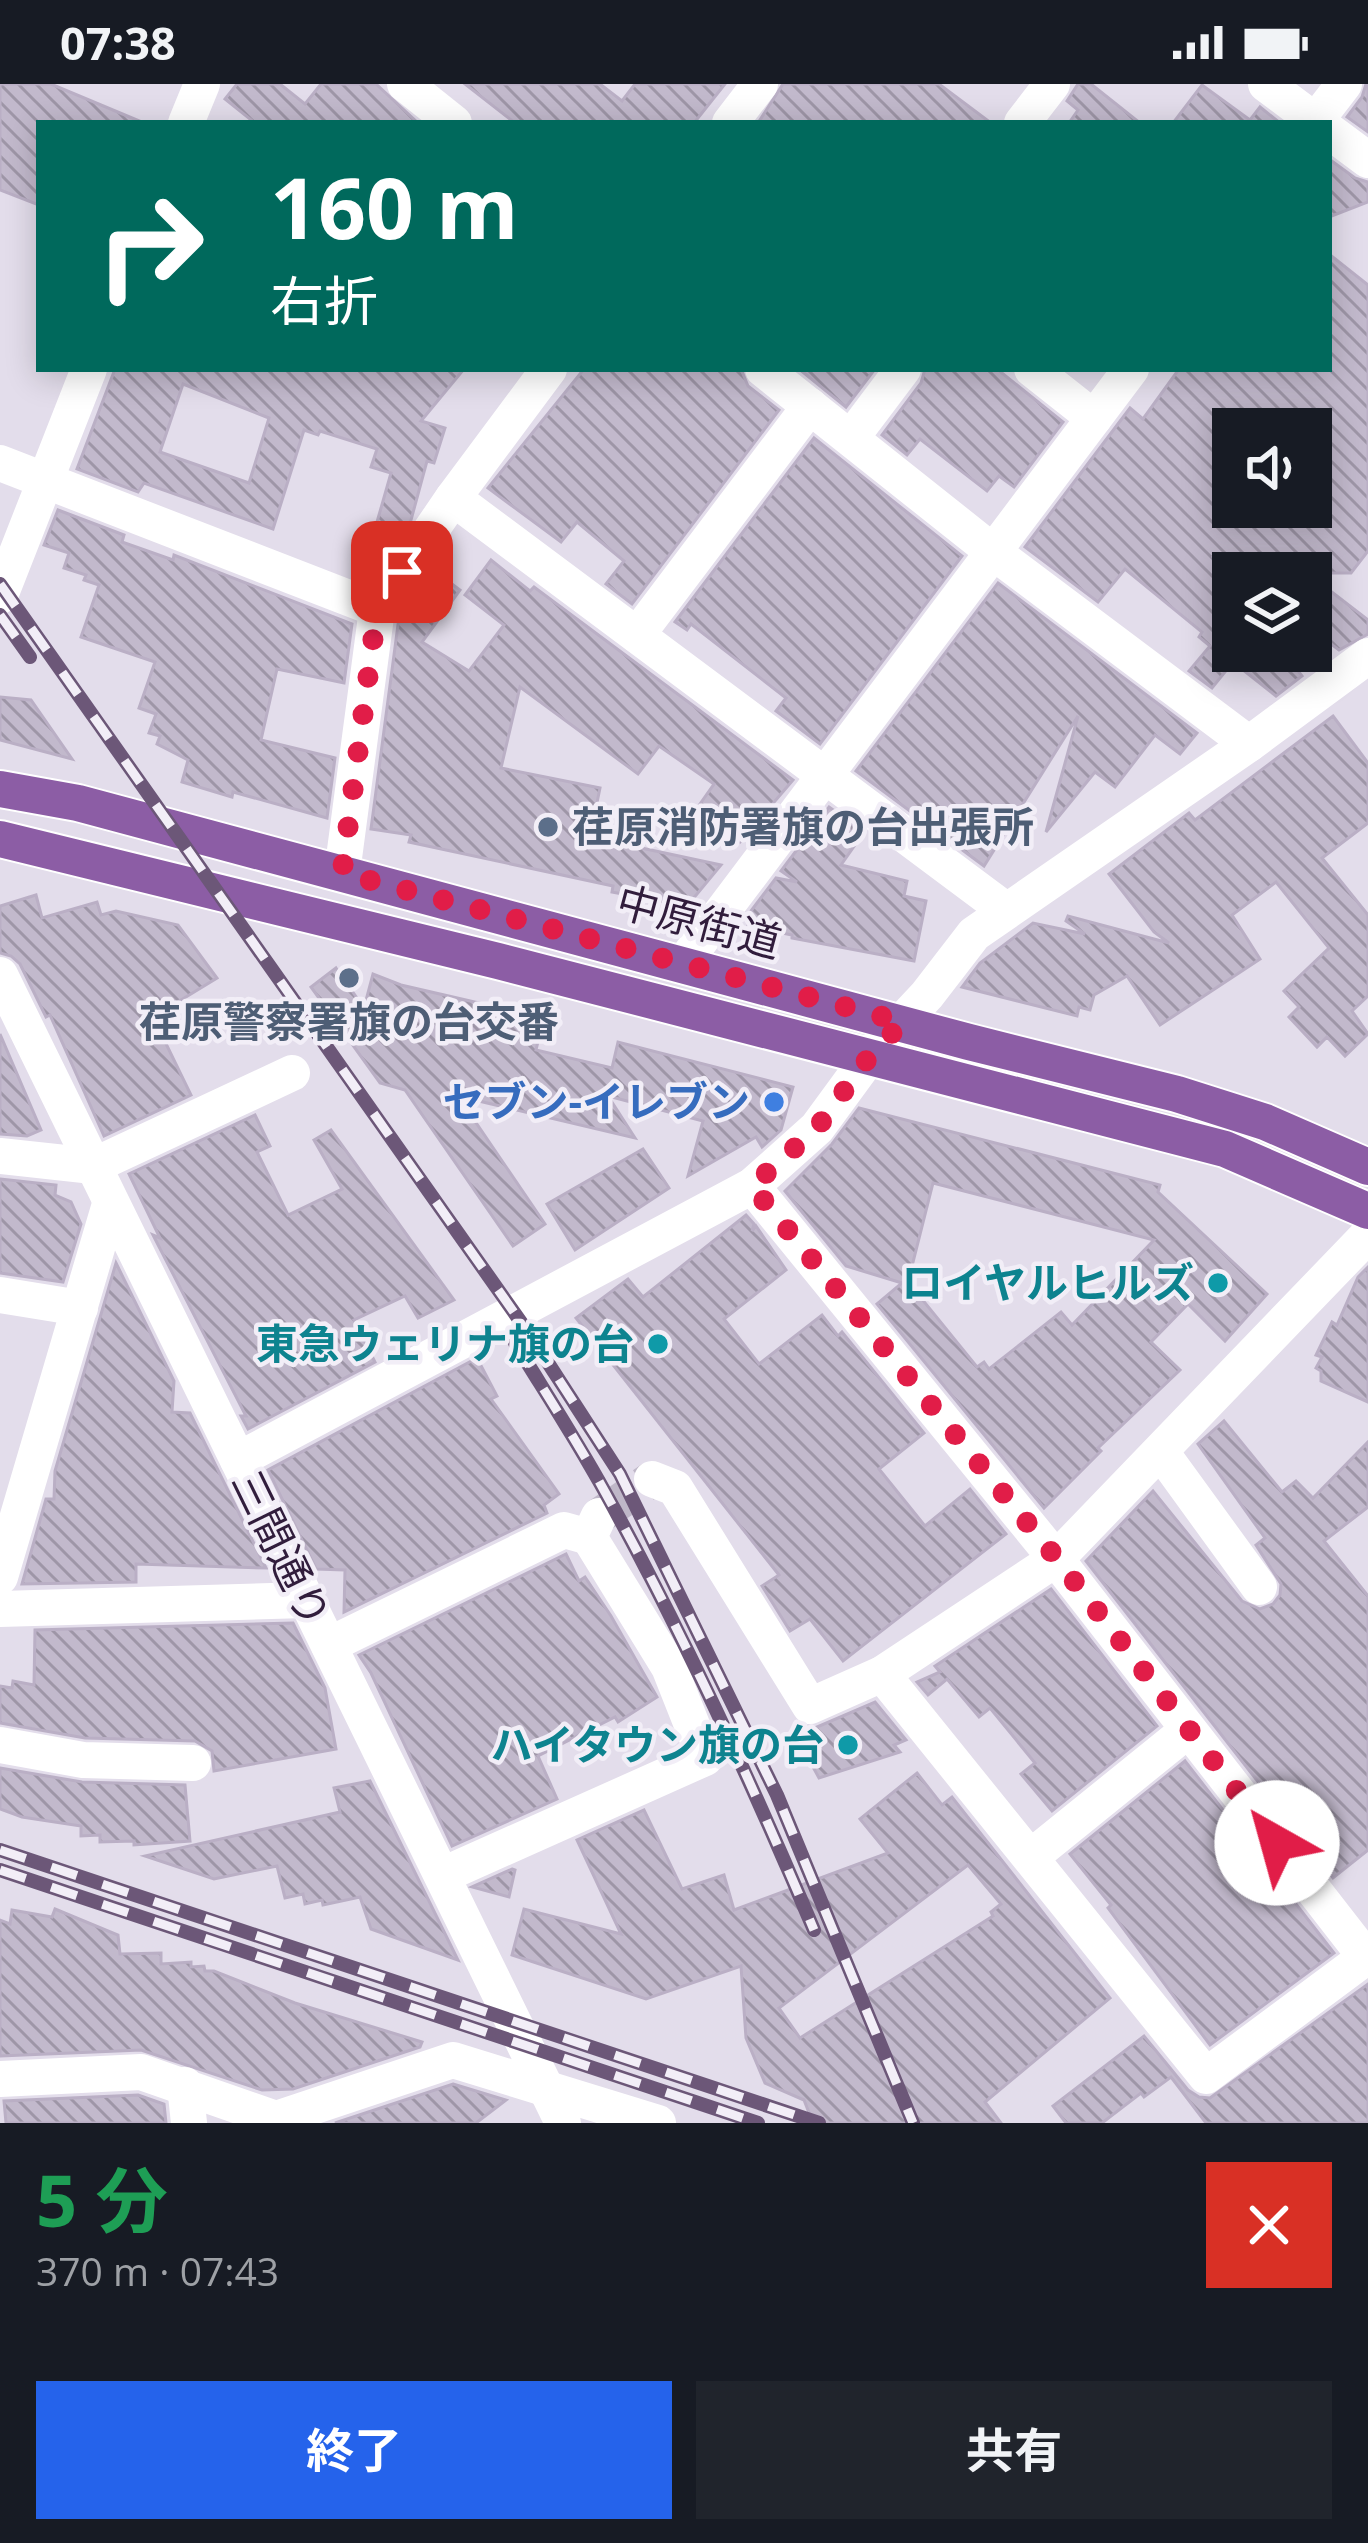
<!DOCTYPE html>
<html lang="ja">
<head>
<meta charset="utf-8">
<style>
	:root { --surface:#171b24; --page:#20242c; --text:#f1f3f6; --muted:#9ea1a6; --accent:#2563eb }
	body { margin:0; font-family:"Open Sans","Noto Sans JP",sans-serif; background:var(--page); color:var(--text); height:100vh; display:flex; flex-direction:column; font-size:45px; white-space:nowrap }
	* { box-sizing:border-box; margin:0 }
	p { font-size:39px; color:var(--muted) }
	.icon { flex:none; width:66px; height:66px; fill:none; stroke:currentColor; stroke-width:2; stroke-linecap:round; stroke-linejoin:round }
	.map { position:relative; height:2039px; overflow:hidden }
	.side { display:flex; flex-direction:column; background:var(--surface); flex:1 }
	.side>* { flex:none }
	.top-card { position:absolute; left:36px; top:36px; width:1296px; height:252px; border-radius:0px; box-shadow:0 6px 30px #0003; background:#00695c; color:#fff; overflow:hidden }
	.controls { position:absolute; left:1212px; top:324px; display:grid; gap:24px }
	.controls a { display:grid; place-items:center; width:120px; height:120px; border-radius:0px; background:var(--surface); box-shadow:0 6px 30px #0003; font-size:60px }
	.pin { position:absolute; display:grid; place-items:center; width:102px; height:102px; color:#fff; margin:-51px; border-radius:24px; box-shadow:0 6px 18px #0006 }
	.me { position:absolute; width:132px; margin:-66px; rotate:322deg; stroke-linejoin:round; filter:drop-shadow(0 0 9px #0008) }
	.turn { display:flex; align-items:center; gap:42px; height:252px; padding:0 36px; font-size:54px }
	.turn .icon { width:156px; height:156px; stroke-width:2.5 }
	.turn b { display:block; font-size:84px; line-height:102px }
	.round { display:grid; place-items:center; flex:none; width:126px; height:126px; border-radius:0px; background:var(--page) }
	.overview { display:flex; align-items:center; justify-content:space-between; height:204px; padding:0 36px }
	h1 { font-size:72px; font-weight:700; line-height:90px; color:#1e9e55 }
	.cta { display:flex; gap:24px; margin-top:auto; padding:24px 36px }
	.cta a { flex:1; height:138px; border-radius:0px; background:var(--accent); color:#fff; font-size:48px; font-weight:700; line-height:138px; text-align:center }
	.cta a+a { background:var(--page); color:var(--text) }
	.status { display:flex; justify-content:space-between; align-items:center; height:84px; padding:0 60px; background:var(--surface); direction:ltr }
	.status svg { height:33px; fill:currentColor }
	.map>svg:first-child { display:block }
	.building { fill:url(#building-back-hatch); stroke:#baafc5; stroke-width:3; fill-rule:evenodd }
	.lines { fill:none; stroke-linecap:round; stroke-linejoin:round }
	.minor-tunnel { stroke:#bfb7c8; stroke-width:36; stroke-dasharray:36 18; stroke-linecap:butt }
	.major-casing { stroke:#fff; stroke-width:40 }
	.minor { stroke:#fff; stroke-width:36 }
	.major { stroke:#8c5da5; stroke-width:36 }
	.rail-casing { stroke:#6c5778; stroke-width:14 }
	.rail { stroke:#f2eef7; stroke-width:9; stroke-dasharray:27; stroke-linecap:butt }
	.route { stroke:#e11d48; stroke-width:21; stroke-dasharray:0 37.8 }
	.service-dot { fill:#5c6f8a; stroke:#f2eef7; stroke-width:4.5 }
	.shop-dot { fill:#3f7fe0; stroke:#f2eef7; stroke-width:4.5 }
	.culture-dot { fill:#0f9aa8; stroke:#f2eef7; stroke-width:4.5 }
	.labels { text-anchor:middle; stroke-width:9; stroke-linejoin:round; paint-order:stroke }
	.service-label { font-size:42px; font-weight:bold; fill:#4e5e75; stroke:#f2eef7; text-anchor:start }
	.street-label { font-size:42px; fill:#311d3c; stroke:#f2eef7 }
	.shop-label { font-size:42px; font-weight:bold; fill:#366cbe; stroke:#f2eef7; text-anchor:end }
	.culture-label { font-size:42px; font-weight:bold; fill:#0d838f; stroke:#f2eef7; text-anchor:end }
</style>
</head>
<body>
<div class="status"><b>07:38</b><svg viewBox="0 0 49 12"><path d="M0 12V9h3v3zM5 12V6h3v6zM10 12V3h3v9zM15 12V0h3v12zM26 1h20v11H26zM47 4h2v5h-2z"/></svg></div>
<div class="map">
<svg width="1368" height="2039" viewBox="0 0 1368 2039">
	<defs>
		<pattern id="building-back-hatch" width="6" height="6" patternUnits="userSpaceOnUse" patternTransform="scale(3)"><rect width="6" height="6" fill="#c2b9cc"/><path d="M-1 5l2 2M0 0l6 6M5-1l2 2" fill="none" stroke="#9e96a7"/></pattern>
	</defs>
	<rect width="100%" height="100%" fill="#e3ddeb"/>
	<g class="building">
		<polygon points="0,0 51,0 144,39 39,39 39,121 0,106"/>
		<polygon points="237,0 280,0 305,20 321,0 376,0 418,39 255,39 225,15"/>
		<polygon points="465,0 600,0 622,17 635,0 725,0 694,39 515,39"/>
		<polygon points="939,0 991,39 758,39 783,0"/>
		<polygon points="1078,0 1091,0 1140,39 1069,39 1078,26 1067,17"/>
		<polygon points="1366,0 1368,0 1368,48 1347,33 1362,13"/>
		<polygon points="1202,1 1250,36 1260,23 1280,39 1173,39"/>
		<polygon points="1329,75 1355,94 1368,98 1368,118 1329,133"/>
		<path d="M1329 170 1368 201V467L1351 489H1239L1215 471 1213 473 1233 500V567H1283L1302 592 1276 612 1233 578 1212 604 1189 587 1210 562 1199 553 1202 548 1125 485 1098 518 1025 463 1130 324 1143 335 1179 285H1329ZM1233 345H1311V423H1233Z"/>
		<path d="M115 285H464L421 337 445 344 434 379 427 377 411 436 404 446 377 438 391 389 371 383 377 365 320 347 318 351 304 346 273 445 144 399 138 408 77 385ZM183 300 269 334 249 399 160 368Z"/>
		<polygon points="584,285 741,285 748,302 779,326 632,520 606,500 624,477 577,438 561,458 488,404"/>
		<polygon points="799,285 875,285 846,323"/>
		<polygon points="925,285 997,285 1063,338 1014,403 999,392 987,407 920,355 907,371 882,351 921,299"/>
		<polygon points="814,354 962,472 820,660 776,627 786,614 691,540 687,546 675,538"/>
		<polygon points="58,426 124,451 122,458 173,476 174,471 352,540 344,599 277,585 261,656 335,674 327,734 233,708 232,713 182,698 188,676 157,660 160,652 149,649 156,630 139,624 155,578 81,553 99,501 84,496 86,491 64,484 69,469 44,461"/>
		<polygon points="491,476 530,507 534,503 793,696 740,758 695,727 714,700 659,662 638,690 520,603 501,684 600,704 590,753 721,781 687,822 612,808 613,802 409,758 411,751 371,745 399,533 432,485 460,506 422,558 469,587 504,541 465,511"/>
		<polygon points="1311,492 1368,536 1368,550 1339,566 1311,545"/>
		<polygon points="998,499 1197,649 1180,670 1155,651 1115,703 1095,688 1046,748 1078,632 984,782 856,687"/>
		<polygon points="0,613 31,616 72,675 0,656"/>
		<polygon points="1333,632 1368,679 1368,739 1322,774 1368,831 1368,912 1352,927 1368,950 1345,972 1327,953 1317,963 1289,933 1299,923 1284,907 1329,864 1276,798 1232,831 1260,875 1160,941 1127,892 1094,911 1090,926 1079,923 1077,932 962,903 980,879 1033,839 1085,850 1066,837 1068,832 1169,859 1154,848 1109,790 1189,729 1195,736"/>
		<polygon points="829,723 864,748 841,781 907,797 904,812 926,817 914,877 792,854 792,851 748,842 751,827 776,794 797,798 781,787"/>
		<polygon points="36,811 42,834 97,818 101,831 116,827 178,841 217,894 153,933 191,1011 104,1052 50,931 46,933 20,880 11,872 0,869 0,822"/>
		<polygon points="336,884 364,924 373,890 401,901 483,920 482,927 542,941 536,966 612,984 618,958 793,1003 781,1046 762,1063 756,1053 688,1092 703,1037 608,1012 635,1054 466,1014 473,1023 464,1021 545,1140 513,1162 405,1006 380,999 311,903"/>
		<polygon points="0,950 41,1046 27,1052 0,1050"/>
		<path d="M859 1024 1160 1101 1158 1108 1267 1210 1225 1257 1188 1220 1151 1258 1180 1286 1098 1364 1101 1367 1044 1424 877 1220 902 1199 846 1182 785 1107 832 1060ZM933 1099 1154 1156 1072 1241 1061 1228 989 1285 984 1278 977 1283 908 1198Z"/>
		<polygon points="255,1031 270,1062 257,1068 288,1131 342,1105 314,1056 331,1046 454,1216 418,1234 405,1212 354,1236 375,1278 248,1345 241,1332 246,1332 153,1151 160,1154 129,1090"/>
		<polygon points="643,1065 669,1104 575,1166 547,1120"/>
		<polygon points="0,1095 56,1101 55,1111 71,1118 81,1140 63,1198 0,1189"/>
		<polygon points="746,1131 754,1140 752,1147 756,1142 786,1186 724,1235 759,1280 822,1231 838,1252 842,1248 924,1349 879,1385 925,1442 970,1405 1006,1450 843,1577 810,1535 790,1547 762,1502 779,1491 576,1234 628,1195 643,1213"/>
		<polygon points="116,1179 174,1297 172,1328 190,1329 266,1484 136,1480 136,1498 22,1500 46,1415 54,1415 55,1387"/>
		<polygon points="1368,1183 1368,1318 1321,1297 1321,1287 1316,1284 1322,1273 1316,1271 1332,1238 1337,1241 1358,1193"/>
		<polygon points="477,1274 497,1312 491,1315 559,1410 544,1421 547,1429 344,1528 345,1486 316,1485 268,1386"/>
		<polygon points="1224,1337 1282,1408 1296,1397 1313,1414 1368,1358 1368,1423 1324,1457 1368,1512 1368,1766 1333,1794 1086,1477 1153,1407 1242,1517 1260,1525 1273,1520 1280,1511 1281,1500 1256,1461 1265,1454 1198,1360"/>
		<polygon points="566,1470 579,1497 585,1493 611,1532 657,1613 618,1638 615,1633 538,1672 557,1715 452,1762 371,1589 359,1571"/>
		<polygon points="1051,1505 1157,1642 1052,1727 1021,1690 1035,1679 990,1624 979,1633 947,1595 928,1611 917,1598 940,1588 935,1582"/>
		<polygon points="293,1539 325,1604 336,1665 214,1687 212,1667 195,1657 85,1654 0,1639 0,1602 12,1604 13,1597 34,1601 35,1546"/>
		<polygon points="875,1618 906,1656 894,1661 900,1668 819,1694 796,1652"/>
		<polygon points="1185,1677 1334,1869 1210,1961 1108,1824 1111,1821 1070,1770"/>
		<polygon points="0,1684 82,1698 185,1701 190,1757 134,1761 134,1757 100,1758 100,1751 81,1752 81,1742 22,1733 0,1725"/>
		<path d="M917 1689 942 1721 952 1713 1110 1914 985 2018 1001 2039H813L804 2016 765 1999 746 1954 741 1882 646 1915 512 1871 524 1825 621 1850 577 1756 644 1726 682 1805 724 1791 734 1826 888 1769 860 1735ZM968 1781 1001 1820 991 1828 993 1832 800 1954 779 1924Z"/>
		<polygon points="370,1697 458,1876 371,1845 360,1813 323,1821 322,1816 305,1820 303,1810 285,1814 277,1782 214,1795 145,1772 340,1728 334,1704"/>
		<polygon points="512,1785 515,1786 509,1813 472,1803"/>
		<polygon points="55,1825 118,1851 120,1870 161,1869 161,1880 191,1878 191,1883 204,1882 205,1887 214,1887 295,1919 422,1958 420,1963 293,2005 262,2006 141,1966 0,1972 0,1836 10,1840 12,1826 52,1833"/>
		<polygon points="1368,1900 1368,2039 1206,2039 1171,1993 1144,2013 1141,2009 1102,2039 1066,2039 1053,2022 1144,1952 1188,2006 1199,2013 1210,2014"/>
		<polygon points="453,2000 506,2016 476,2039 335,2039"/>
		<polygon points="138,2011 164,2020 166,2039 6,2039 4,2017"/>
	</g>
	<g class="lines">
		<polyline class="minor-tunnel" points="599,1432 652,1395"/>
		<defs>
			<g id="major">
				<polyline points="0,705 78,719 969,958 1177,1010 1265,1038 1368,1083"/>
				<polyline points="0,755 498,877 1225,1065 1368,1127"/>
			</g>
		</defs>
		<use href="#major" class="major-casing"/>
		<g class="minor">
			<polyline points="405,0 454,39"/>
			<polyline points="1266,0 1318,39"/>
			<polyline points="186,39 202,0"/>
			<polyline points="730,39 760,0"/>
			<polyline points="1022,39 1052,0"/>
			<polyline points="1314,39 1344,0"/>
			<polyline points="1329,47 1368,76"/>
			<polyline points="763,285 992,467 1249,660"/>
			<polyline points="1032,285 1094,334"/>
			<polyline points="851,354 903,285"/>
			<polyline points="0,379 377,525"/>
			<polyline points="453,414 1004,825"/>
			<polyline points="0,512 89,285"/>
			<polyline points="637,551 810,322"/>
			<polyline points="342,789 377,525 453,414 549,285"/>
			<polyline points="682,881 1131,285"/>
			<polyline points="0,891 563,2039"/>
			<polyline points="0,1072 93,1082 292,989"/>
			<polyline points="752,1102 1056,1475 1368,1876"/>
			<polyline points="0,1211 80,1224"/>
			<polyline points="1161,1368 1259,1503"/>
			<polyline points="238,1376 752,1102 817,1044 869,973 927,911 974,850 1249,660 1368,572"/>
			<polyline points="652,1395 675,1404 810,1622 882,1590 1056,1475 1368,1151"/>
			<polyline points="0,1493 110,1120"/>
			<polyline points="0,1525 306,1516"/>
			<polyline points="329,1561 564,1446 589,1453"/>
			<polyline points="882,1590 1206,1992 1366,1873"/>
			<polyline points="0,1661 83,1676 193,1679"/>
			<polyline points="1031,1773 1188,1646"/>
			<polyline points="443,1791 705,1674 669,1583 589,1453 599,1432"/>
			<polyline points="0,1995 141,1988 276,2035 453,1976 658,2039"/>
			<polyline points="185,2001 189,2039"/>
		</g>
		<use href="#major" class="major"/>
		<defs>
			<g id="rail">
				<polyline points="0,500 530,1251 620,1390 777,1711 913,2039"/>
				<polyline points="0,531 30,573"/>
				<path d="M515 1259C545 1308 577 1357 605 1408 683 1549 751 1697 814 1846"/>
				<polyline points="0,1766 819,2039"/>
				<polyline points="0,1786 758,2039"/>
			</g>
		</defs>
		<use href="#rail" class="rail-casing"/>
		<use href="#rail" class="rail"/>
	</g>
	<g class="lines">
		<polyline class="route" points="402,488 377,525 342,789 903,938 869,973 817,1044 752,1102 1057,1475 1277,1759"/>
	</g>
	<g class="service-dot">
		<circle cx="548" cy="743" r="12"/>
		<circle cx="349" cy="894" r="12"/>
	</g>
	<circle class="shop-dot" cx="774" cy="1018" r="12"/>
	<g class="culture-dot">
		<circle cx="1218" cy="1199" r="12"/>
		<circle cx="658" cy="1260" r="12"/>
		<circle cx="848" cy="1661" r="12"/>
	</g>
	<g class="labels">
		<g class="service-label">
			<text x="572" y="758">荏原消防署旗の台出張所</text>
			<text x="349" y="953" text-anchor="middle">荏原警察署旗の台交番</text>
		</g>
		<g class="street-label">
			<text transform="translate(699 838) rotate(15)" y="15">中原街道</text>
			<text transform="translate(281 1465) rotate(64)" y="15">三間通り</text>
		</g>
		<g class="shop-label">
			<text x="750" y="1033">セブン-イレブン</text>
		</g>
		<g class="culture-label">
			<text x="1194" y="1214">ロイヤルヒルズ</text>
			<text x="634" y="1275">東急ウェリナ旗の台</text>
			<text x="824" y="1676">ハイタウン旗の台</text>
		</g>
	</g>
</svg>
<div class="controls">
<a><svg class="icon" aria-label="sound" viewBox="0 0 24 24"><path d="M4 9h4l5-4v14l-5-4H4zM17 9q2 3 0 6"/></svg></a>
<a><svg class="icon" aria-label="layers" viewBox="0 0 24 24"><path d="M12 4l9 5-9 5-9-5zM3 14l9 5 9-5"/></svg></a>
</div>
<div class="pin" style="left:402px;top:488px;background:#d93025"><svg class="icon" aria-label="arrive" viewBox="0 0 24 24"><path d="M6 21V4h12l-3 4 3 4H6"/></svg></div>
<svg class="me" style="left:1277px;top:1759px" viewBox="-20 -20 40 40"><circle r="19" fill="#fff"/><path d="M0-13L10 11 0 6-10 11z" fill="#e11d48"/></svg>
<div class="top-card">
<div class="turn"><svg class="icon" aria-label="right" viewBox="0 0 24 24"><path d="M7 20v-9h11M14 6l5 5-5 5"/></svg><div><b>160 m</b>右折</div></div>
</div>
</div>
<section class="side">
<div class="overview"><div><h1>5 分</h1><p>370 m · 07:43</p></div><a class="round" style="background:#d93025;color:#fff"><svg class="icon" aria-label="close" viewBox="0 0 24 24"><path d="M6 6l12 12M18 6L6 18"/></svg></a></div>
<div class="cta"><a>終了</a><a>共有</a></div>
</section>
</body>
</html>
